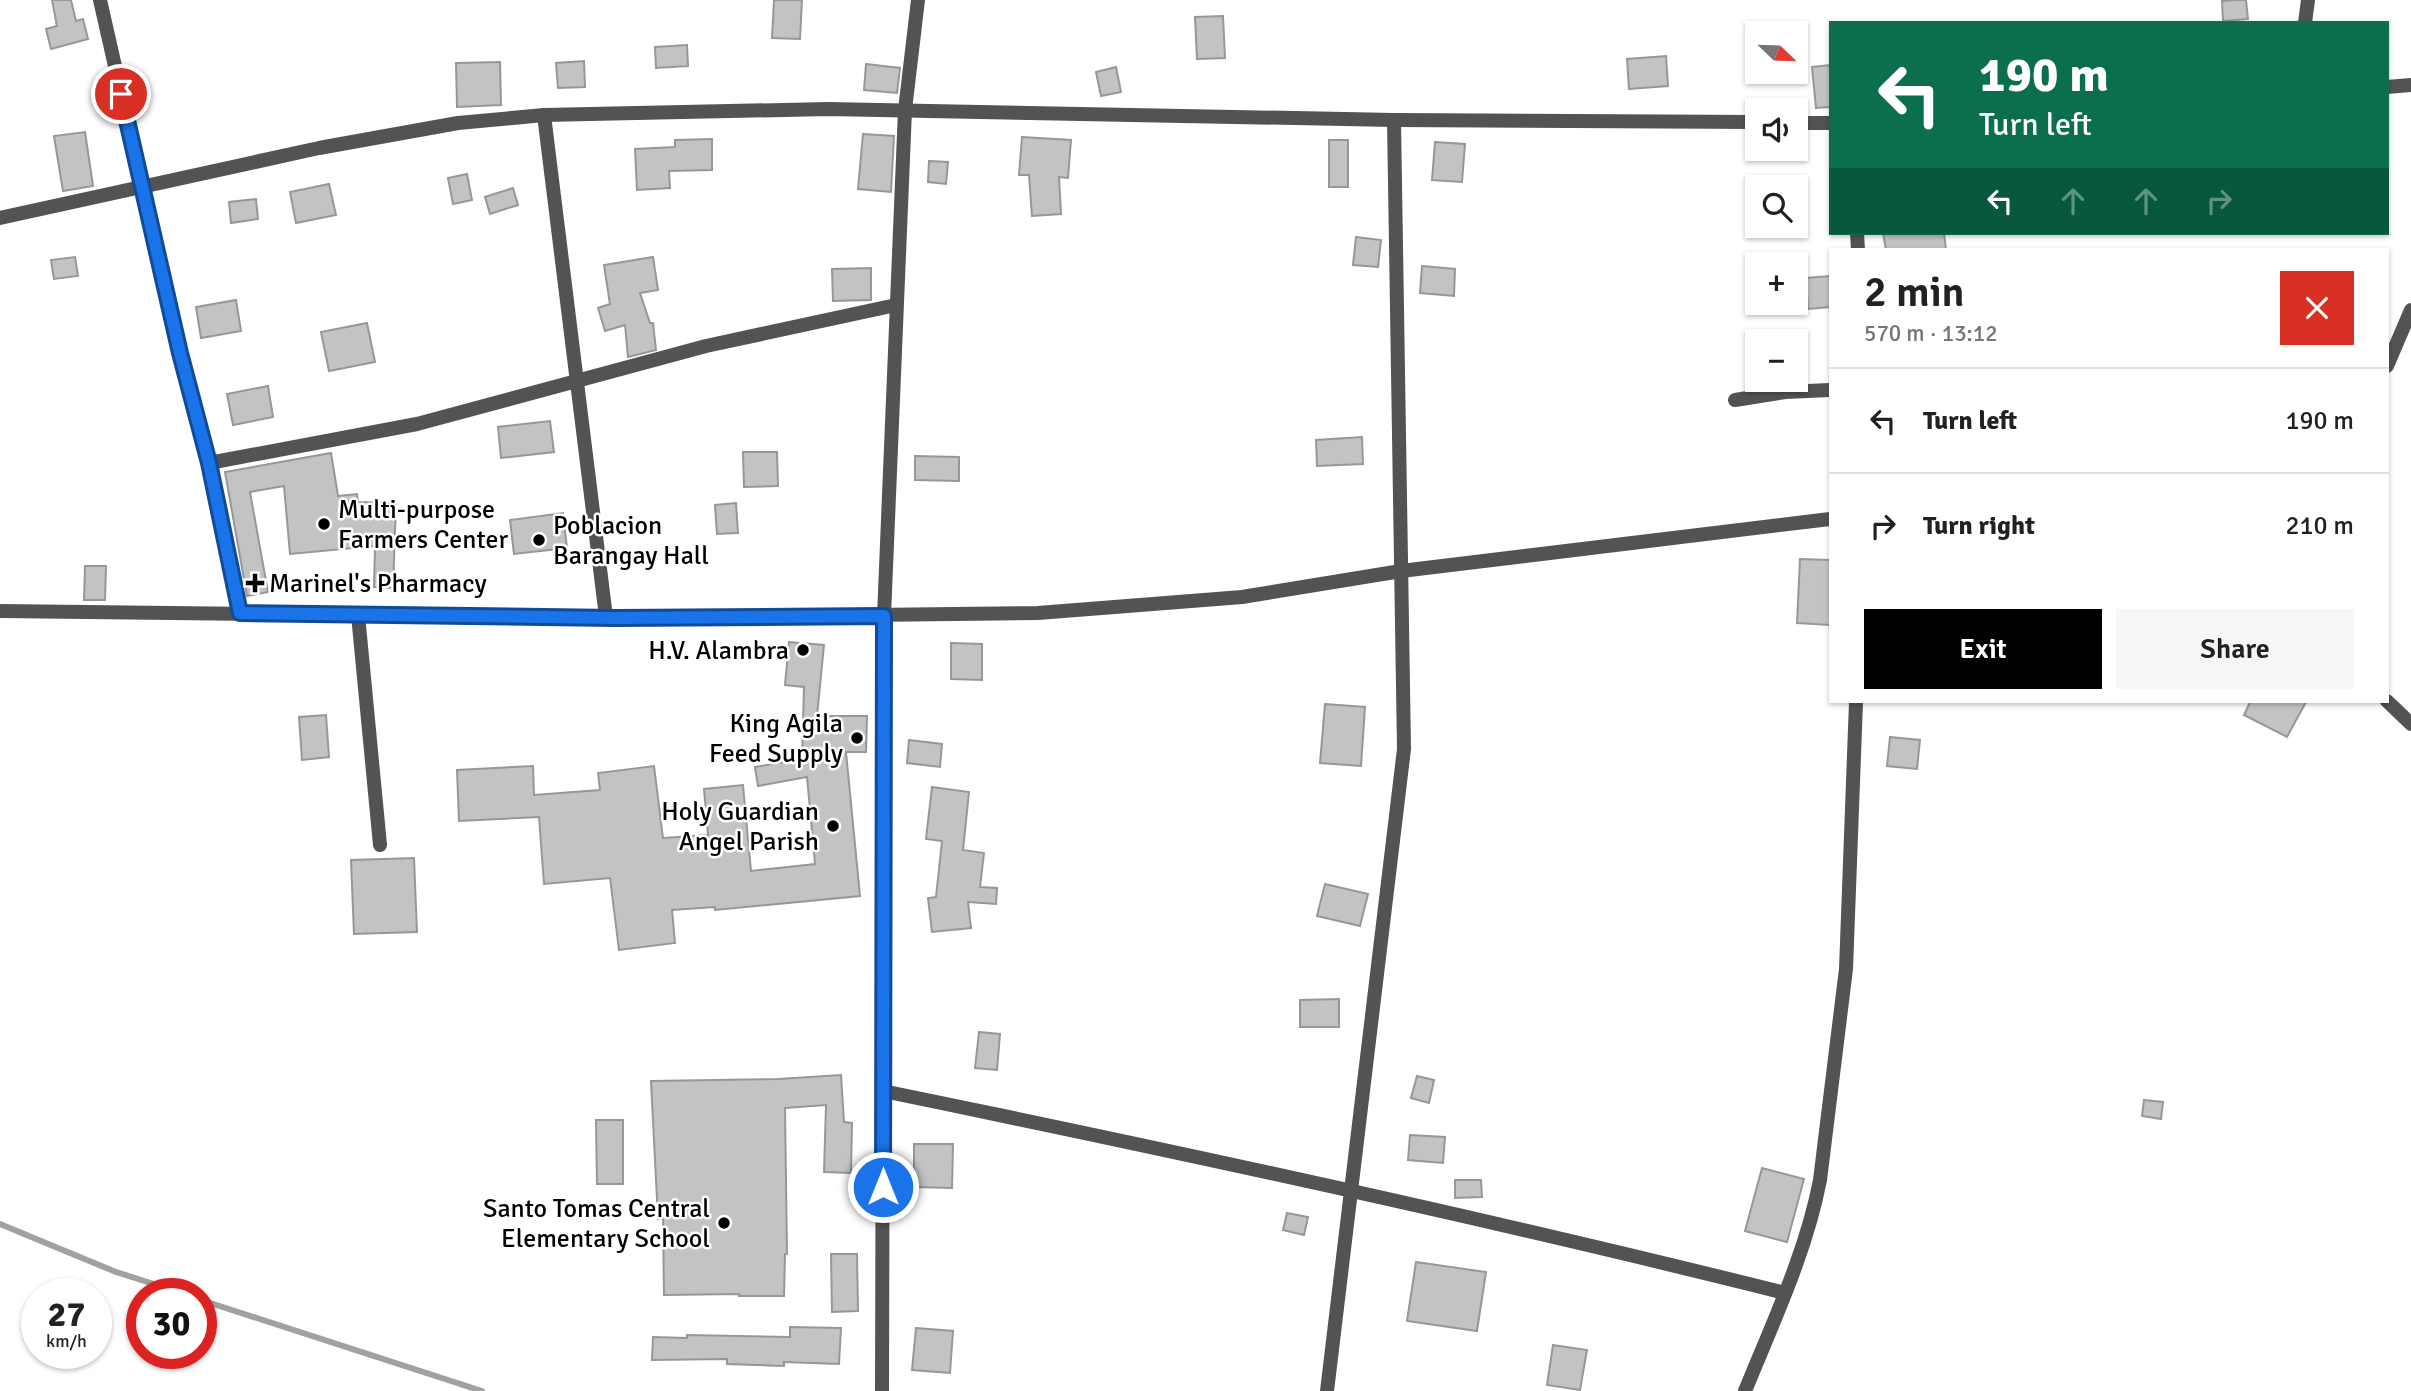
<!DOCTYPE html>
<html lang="en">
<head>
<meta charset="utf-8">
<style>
	:root { --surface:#fff; --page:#f6f6f6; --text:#202124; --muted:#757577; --line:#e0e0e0; --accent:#000 }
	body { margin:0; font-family:Signika,sans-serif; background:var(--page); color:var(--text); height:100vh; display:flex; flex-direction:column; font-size:26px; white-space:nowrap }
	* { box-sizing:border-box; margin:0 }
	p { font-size:23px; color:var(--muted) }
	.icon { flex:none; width:38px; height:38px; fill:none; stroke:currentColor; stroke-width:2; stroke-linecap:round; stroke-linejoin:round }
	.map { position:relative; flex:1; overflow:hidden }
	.panel { position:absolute; left:1829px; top:248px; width:560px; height:455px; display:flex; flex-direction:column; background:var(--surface); border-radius:0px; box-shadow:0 2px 5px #0004 }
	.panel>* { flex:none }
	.top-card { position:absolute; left:1829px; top:21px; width:560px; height:214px; border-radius:0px; box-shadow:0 2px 5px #0004; background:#0b6e4f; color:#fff; overflow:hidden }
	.needle { width:46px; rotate:113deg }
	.tools { position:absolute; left:1745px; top:21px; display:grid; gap:14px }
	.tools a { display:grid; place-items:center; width:63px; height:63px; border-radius:0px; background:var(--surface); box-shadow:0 2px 5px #0004; font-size:35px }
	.speed { position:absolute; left:21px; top:1278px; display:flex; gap:14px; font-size:35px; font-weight:700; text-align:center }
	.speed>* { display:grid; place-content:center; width:91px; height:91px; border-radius:50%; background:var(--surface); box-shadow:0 2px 5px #0004; line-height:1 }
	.speed small { font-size:18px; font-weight:400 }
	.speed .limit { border:10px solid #d22; background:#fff; color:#111 }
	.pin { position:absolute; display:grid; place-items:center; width:60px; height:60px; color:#fff; margin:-30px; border:4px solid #fff; border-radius:50%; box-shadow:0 2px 7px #0007 }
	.me { position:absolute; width:77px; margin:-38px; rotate:0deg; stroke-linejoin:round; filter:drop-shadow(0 0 5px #0008) }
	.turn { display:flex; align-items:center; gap:24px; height:147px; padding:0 35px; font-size:32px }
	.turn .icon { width:91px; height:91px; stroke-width:2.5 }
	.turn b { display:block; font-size:49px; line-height:60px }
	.lanes { display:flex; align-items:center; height:66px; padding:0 35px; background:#0003; justify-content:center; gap:35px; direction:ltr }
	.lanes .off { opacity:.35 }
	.round { display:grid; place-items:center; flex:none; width:74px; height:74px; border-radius:0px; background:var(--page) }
	.summary { display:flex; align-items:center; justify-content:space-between; height:119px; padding:0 35px }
	h1 { font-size:42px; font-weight:600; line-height:52px }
	.button { display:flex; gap:14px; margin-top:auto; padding:14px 35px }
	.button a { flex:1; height:80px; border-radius:0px; background:var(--accent); color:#fff; font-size:28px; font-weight:600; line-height:80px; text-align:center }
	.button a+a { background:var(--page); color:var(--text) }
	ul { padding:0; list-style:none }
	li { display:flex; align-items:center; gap:21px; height:105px; padding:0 35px; border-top:2px solid var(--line) }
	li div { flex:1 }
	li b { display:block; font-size:26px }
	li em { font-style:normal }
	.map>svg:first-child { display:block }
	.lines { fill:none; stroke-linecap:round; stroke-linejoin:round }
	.stream { stroke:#a1a1a1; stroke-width:6 }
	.building { fill:#c3c3c3; stroke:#979797; stroke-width:2 }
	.minor { stroke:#535353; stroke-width:14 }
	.tertiary { stroke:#535353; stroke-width:14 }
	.route-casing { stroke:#114b97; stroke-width:18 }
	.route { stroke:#1a73e8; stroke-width:12 }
	.poi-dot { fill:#000; stroke:#fff; stroke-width:2.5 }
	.labels { text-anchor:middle; stroke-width:5; stroke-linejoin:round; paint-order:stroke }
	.poi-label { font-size:26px; fill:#000; stroke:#fff; text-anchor:end }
</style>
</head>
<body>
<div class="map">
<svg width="2411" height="1391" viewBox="0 0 2411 1391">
	<rect width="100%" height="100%" fill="#fff"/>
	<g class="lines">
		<g class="stream">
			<polyline points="0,1224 116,1272 182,1293"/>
			<polyline points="201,1300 482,1391"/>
		</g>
	</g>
	<g class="building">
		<polygon points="52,0 71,0 76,21 83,19 88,39 51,49 46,29 57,26"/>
		<polygon points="774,0 802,0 800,39 772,38"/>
		<polygon points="2233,0 2246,0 2248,19 2223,21 2222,1"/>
		<polygon points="1223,16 1225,58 1197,59 1195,17"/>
		<polygon points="687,45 688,66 656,68 655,47"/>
		<polygon points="1666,56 1668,86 1629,89 1627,59"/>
		<polygon points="584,61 585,87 558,88 556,63"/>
		<polygon points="500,62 501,105 457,107 456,63"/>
		<polygon points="866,64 900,68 897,93 864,90"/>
		<polygon points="1830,65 1830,107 1816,108 1812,67"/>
		<polygon points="1116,67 1121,92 1101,96 1096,72"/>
		<polygon points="85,132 93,186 63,191 54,136"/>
		<polygon points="863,134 894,136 891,192 858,189"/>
		<polygon points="1022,137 1071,140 1068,178 1059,177 1061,214 1032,216 1029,175 1019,175"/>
		<polygon points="712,139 712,170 669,171 670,188 637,190 635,149 675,147 675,140"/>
		<rect x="1329" y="140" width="19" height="47"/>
		<polygon points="1435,142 1465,144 1462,182 1432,180"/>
		<polygon points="929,161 948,162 946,184 928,182"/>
		<polygon points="467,174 472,200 453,204 448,178"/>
		<polygon points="329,184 336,215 296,223 290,192"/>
		<polygon points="513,188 518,205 490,214 485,197"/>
		<polygon points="256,199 258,219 231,223 229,202"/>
		<polygon points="1883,233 1944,233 1946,250 1886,250"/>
		<polygon points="1356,237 1381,240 1378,267 1353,265"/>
		<polygon points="75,257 78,276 54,279 51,260"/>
		<polygon points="653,257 658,290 640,293 650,323 653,323 656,350 628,357 625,325 605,331 598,308 610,304 604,265"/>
		<polygon points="1422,266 1455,269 1454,296 1420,293"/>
		<polygon points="871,268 871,300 833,301 832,269"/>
		<polygon points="1830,276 1830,307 1808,309 1806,278"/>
		<polygon points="236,300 241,331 201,338 196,307"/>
		<polygon points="367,323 375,362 329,371 321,332"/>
		<polygon points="268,386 273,417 233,425 227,394"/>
		<polygon points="550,421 554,452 501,458 498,427"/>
		<polygon points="1362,437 1363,464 1317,466 1316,440"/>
		<polygon points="743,452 777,452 778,486 744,487"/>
		<polygon points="331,453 338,496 357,494 358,502 396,503 393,588 374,587 375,546 290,554 284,486 250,492 268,592 247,596 225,472"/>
		<polygon points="915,456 959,457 959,481 915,480"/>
		<polygon points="736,503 738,533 717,534 715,505"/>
		<polygon points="563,513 567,548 514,554 510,520"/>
		<polygon points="1800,559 1830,560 1830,625 1797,623"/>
		<polygon points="85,566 106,566 105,600 84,600"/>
		<polygon points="789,642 824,645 817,716 867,716 866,752 846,752 860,896 715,910 715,907 672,910 675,943 619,950 610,878 544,884 539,817 459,821 457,770 533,766 534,795 600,790 598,773 654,766 663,838 708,835 704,789 743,785 751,871 815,864 807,777 758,786 755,767 802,759 804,687 785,685"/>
		<polygon points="951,643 982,644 982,680 951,679"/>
		<polygon points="2250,702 2306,702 2287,737 2244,715"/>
		<polygon points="1325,704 1365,707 1361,766 1320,763"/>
		<polygon points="326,715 329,757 302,760 299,717"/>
		<polygon points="1890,737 1920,740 1917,769 1887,766"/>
		<polygon points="909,740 942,744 940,767 907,763"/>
		<polygon points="932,787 969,792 963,850 984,853 980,887 997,888 996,904 968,902 971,928 932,932 928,898 936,897 942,841 926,839"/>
		<polygon points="414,858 417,932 354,934 351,860"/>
		<polygon points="1325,884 1368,894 1360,926 1317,916"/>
		<polygon points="1339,999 1339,1027 1300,1027 1300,1000"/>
		<polygon points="979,1032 1000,1034 997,1070 975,1068"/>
		<polygon points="841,1075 844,1122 852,1123 851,1173 824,1172 826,1105 785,1108 787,1254 785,1254 784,1296 739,1296 739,1294 664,1295 663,1218 658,1219 651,1081 778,1079"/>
		<polygon points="1417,1076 1434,1080 1429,1103 1411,1098"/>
		<polygon points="2144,1100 2163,1102 2161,1119 2142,1116"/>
		<polygon points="596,1120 623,1120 623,1184 597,1184"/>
		<polygon points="1410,1135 1445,1137 1443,1163 1408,1160"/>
		<polygon points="914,1144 953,1144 952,1188 914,1187"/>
		<polygon points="1762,1168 1804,1179 1787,1242 1745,1231"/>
		<polygon points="1455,1180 1481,1180 1482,1197 1455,1198"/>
		<polygon points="1287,1213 1308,1217 1304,1235 1283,1230"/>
		<polygon points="831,1254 857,1254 858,1311 832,1312"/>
		<polygon points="1416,1262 1486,1272 1477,1331 1407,1321"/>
		<polygon points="790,1327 841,1328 839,1364 784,1362 784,1366 727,1364 727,1359 652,1360 653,1337 687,1338 687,1335 790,1337"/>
		<polygon points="916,1328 953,1331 950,1373 912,1370"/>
		<polygon points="1553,1345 1587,1350 1580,1390 1547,1385"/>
	</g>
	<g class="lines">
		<g class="minor">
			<polyline points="100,0 180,353 209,463 240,613"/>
			<polyline points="2305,23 2308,0"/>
			<polyline points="544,115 606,617"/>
			<polyline points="1857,233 1858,250"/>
			<polyline points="2387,366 2411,310"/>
			<polyline points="1735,400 1785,392 1830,390"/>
			<polyline points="209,463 417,424 706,346 896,305"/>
			<polyline points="358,615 380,845"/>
			<path d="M883 1091C1185 1153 1486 1218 1785 1293"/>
			<polyline points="882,1391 884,616 905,110 918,0"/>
			<polyline points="1327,1391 1404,749 1394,120"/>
			<path d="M1745 1391C1773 1322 1806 1253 1820 1180L1846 969 1856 702"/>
		</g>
		<g class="tertiary">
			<polyline points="2387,87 2411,85"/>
			<polyline points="1796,123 1830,123"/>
			<polyline points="0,218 319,148 458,123 544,115 828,109 1394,120 1757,122"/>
			<polyline points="0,611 615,618 1038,613 1242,597 1401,571 1830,519"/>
			<polyline points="2387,701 2411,724"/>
		</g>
	</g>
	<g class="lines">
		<defs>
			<polyline id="route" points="121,94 180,353 209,463 240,613 615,618 884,616 883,1187"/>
		</defs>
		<use href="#route" class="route-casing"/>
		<use href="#route" class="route"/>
	</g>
	<g class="poi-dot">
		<circle cx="324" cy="524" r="7"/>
		<circle cx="539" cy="540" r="7"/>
		<path d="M251.5 572.5h7v7h7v7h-7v7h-7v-7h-7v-7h7z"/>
		<circle cx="803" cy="650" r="7"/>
		<circle cx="857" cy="738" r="7"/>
		<circle cx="833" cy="826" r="7"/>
		<circle cx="724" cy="1223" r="7"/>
	</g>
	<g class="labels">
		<g class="poi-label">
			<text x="338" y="518" text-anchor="start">Multi-purpose<tspan x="338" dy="30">Farmers Center</tspan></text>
			<text x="553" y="534" text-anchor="start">Poblacion<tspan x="553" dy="30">Barangay Hall</tspan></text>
			<text x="269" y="592" text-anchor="start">Marinel's Pharmacy</text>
			<text x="789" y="659">H.V. Alambra</text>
			<text x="843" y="732">King Agila<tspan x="843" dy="30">Feed Supply</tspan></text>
			<text x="819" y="820">Holy Guardian<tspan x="819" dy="30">Angel Parish</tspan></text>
			<text x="710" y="1217">Santo Tomas Central<tspan x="710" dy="30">Elementary School</tspan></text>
		</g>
	</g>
</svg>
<div class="tools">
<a><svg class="needle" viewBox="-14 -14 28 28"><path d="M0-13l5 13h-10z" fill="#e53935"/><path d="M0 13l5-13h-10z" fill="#757577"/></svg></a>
<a><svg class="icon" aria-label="sound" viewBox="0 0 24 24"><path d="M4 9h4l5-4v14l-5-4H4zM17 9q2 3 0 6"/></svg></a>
<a><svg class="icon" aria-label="search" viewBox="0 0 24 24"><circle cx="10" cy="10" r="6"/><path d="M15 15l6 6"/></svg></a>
<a>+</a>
<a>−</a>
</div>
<div class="speed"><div>27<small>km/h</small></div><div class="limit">30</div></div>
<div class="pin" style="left:121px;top:94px;background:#d93025"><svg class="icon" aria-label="arrive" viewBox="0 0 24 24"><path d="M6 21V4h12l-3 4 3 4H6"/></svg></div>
<svg class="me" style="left:883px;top:1187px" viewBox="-20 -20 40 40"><circle r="17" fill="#1a73e8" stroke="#fff" stroke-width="3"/><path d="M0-11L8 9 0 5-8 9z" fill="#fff"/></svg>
<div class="top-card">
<div class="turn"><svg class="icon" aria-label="left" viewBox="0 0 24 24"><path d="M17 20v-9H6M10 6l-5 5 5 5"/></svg><div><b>190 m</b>Turn left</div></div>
<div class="lanes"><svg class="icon" aria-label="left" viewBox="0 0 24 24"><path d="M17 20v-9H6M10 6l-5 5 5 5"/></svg><svg class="icon off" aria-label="ahead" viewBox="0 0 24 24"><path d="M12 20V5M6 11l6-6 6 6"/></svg><svg class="icon off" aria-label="ahead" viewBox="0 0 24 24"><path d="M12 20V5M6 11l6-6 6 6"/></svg><svg class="icon off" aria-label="right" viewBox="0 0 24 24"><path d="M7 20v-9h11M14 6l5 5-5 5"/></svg></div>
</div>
<section class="panel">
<div class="summary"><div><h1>2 min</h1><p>570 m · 13:12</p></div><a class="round" style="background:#d93025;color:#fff"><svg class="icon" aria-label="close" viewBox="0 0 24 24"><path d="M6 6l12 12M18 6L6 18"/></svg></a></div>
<ul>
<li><svg class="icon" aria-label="left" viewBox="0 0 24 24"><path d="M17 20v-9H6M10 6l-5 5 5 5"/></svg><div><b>Turn left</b></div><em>190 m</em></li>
<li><svg class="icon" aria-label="right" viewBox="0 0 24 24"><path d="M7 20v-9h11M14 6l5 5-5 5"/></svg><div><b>Turn right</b></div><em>210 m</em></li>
</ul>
<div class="button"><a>Exit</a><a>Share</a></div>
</section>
</div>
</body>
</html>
